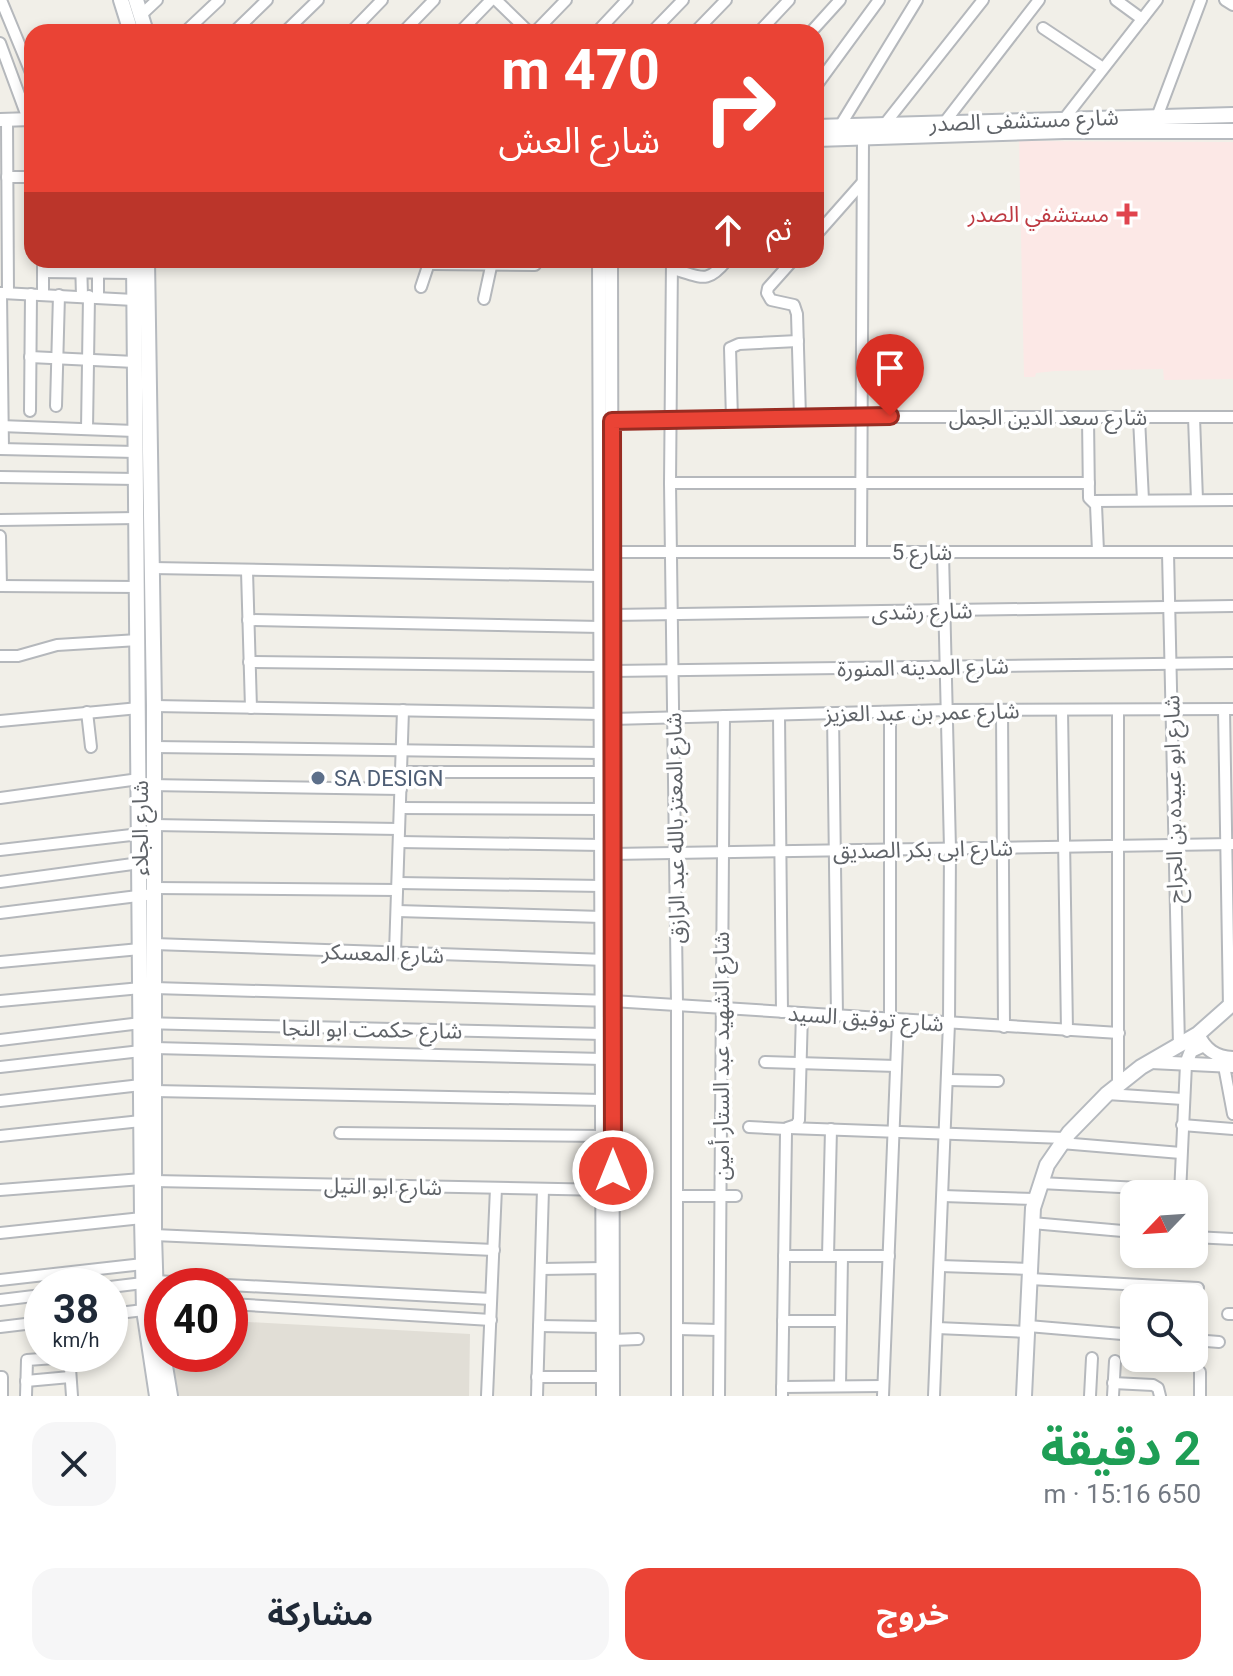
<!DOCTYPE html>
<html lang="ar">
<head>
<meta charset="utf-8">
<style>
	:root { --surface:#fff; --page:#f6f6f7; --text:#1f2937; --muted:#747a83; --accent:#ea4335 }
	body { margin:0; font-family:Roboto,"Noto Sans Arabic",sans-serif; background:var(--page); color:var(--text); direction:rtl; height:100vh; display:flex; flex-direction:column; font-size:30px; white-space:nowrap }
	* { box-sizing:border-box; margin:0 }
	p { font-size:26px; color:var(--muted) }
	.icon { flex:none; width:44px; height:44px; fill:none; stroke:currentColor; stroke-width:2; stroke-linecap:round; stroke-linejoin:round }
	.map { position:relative; height:1396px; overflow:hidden; direction:ltr }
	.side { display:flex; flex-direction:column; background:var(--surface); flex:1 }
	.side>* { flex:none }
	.banner { position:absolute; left:24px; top:24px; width:800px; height:244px; border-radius:24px; box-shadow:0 4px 12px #0003; direction:rtl; background:#ea4335; color:#fff; overflow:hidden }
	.needle { width:52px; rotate:245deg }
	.tools { position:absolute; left:1120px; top:1180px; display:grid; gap:16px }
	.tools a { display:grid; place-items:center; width:88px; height:88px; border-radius:16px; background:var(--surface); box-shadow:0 4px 12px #0003; font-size:40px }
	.speed { position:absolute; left:24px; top:1268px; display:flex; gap:16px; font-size:40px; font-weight:700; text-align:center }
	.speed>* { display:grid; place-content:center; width:104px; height:104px; border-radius:50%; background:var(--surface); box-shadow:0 4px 12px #0003; line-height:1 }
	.speed small { font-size:20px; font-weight:400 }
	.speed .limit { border:12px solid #d22; background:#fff; color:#111 }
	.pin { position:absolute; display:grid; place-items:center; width:68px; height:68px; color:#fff; margin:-82px -34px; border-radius:50% 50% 50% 0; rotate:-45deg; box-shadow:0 0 8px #0007 }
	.pin .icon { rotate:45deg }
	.me { position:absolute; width:88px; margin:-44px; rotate:0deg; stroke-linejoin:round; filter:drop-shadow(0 0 6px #0008) }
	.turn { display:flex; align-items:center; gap:28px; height:168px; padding:0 32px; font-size:36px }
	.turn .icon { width:104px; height:104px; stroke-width:2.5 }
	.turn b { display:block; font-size:56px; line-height:68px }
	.then { display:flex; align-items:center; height:76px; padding:0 32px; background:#0003; gap:16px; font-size:30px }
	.round { display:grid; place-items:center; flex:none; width:84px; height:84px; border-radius:24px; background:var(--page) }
	.overview { display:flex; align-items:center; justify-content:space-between; height:136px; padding:0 32px }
	h1 { font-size:48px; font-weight:700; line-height:60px; color:#1e9e55 }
	.button { display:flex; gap:16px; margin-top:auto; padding:16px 32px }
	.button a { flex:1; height:92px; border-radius:24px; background:var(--accent); color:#fff; font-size:32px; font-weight:700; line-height:92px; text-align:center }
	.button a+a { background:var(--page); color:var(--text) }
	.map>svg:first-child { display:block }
	.education { fill:#e1ded6 }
	.medical { fill:#fce8e6 }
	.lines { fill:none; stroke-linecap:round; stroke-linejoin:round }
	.minor-casing { stroke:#b5b8bc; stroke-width:14 }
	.tertiary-casing { stroke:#b5b8bc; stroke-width:16 }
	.secondary-casing { stroke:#b6babf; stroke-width:18 }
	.minor { stroke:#fff; stroke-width:10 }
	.tertiary { stroke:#fff; stroke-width:12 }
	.secondary { stroke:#fff; stroke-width:14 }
	.route-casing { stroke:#982c22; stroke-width:20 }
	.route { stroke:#ea4335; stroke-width:14 }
	.health-dot { fill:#e0444e; stroke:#fff; stroke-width:3 }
	.service-dot { fill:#5c6f8a; stroke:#fff; stroke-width:3 }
	.labels { text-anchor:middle; stroke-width:7; stroke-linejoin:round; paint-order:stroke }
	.street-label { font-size:22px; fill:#5f6368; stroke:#fff }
	.health-label { font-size:22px; fill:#be3a42; stroke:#fff; text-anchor:end }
	.service-label { font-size:22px; fill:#4e5e75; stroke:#fff; text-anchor:start }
</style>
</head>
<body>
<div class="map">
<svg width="1233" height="1396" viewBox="0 0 1233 1396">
	<rect width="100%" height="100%" fill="#f1efe8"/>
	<polygon class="education" points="230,1321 470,1334 469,1396 172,1396 170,1354 230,1354"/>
	<polygon class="medical" points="1019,141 1233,142 1233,379 1164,380 1163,369 1055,371 1036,373 1035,377 1024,377"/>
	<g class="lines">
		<defs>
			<g id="minor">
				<polyline points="1,0 32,75"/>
				<polyline points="496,0 529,32"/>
				<polyline points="1116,0 1142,19"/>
				<polyline points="1225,0 1233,5"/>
				<polyline points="141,15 157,0"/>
				<polyline points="1043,28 1103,68"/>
				<polyline points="185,32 219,0"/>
				<polyline points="234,32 267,0"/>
				<polyline points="285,32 318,0"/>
				<polyline points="351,32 382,0"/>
				<polyline points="403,32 434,0"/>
				<polyline points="460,32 491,0"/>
				<polyline points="535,32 566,0"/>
				<polyline points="597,32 627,0"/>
				<polyline points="652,32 683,0"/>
				<polyline points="695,32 726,0"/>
				<polyline points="759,32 789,0"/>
				<polyline points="811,32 840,0"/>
				<polyline points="0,43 28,119"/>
				<polyline points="816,86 879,0"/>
				<polyline points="1157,117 1201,0"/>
				<polyline points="1064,119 1157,0"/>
				<polyline points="7,120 8,293"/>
				<polyline points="944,123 1039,0"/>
				<polyline points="884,125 983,0"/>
				<polyline points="840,126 917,0"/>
				<polyline points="7,177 32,177"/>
				<polyline points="816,235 862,183"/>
				<polyline points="43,260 43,294"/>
				<polyline points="81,260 82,296"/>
				<polyline points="98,260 98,296"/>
				<polyline points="672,260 670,483 677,1004 677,1396"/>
				<polyline points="793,260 768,288 767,293 771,300 794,305 797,314 800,417"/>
				<polyline points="429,264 535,265"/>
				<path d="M672 269C701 276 706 286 727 260"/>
				<polyline points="43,272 134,273"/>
				<polyline points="421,287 430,260"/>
				<polyline points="1,293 3,449"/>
				<polyline points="2,293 134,300"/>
				<polyline points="484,299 492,262"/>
				<polyline points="30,357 135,362"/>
				<polyline points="56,406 59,295"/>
				<polyline points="30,411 31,294"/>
				<polyline points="1194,417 1197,500"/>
				<polyline points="1088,418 1089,498 1096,505 1098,551"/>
				<polyline points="1139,418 1143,500"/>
				<polyline points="732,419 730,348 739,344 798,341"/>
				<polyline points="612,421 800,417 1233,417"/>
				<polyline points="0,426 135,431"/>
				<polyline points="87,429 89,296"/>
				<polyline points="0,449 136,452"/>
				<polyline points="0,477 137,479"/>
				<polyline points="670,483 1089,483"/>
				<polyline points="1094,501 1233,500"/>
				<polyline points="0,520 137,518"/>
				<polyline points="0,536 1,586"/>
				<polyline points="612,552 1233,552"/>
				<polyline points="861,552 863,137"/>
				<polyline points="1168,553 1179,1046"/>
				<polyline points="152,568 600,576"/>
				<polyline points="247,571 251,708"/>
				<polyline points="0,586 138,587"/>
				<polyline points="612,615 1233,606"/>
				<polyline points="248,620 601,627"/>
				<polyline points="0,656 18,656 57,645 138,640"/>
				<polyline points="249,662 601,666"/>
				<polyline points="612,671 1233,663"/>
				<polyline points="154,706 601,714"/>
				<polyline points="1224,709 1229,1008"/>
				<polyline points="1002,710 1004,1027"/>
				<polyline points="1062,710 1067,1031"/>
				<polyline points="87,712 91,747"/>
				<polyline points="833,714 837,1016"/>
				<polyline points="779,715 782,1012"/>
				<polyline points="612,719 947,710 1233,709"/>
				<polyline points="0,721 139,708"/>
				<polyline points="154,747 601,753"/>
				<polyline points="401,772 601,772"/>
				<polyline points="149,785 401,789"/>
				<polyline points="0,798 139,779"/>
				<polyline points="400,808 601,809"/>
				<polyline points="154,825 399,829"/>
				<polyline points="399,842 602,845"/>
				<polyline points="0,850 140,834"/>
				<polyline points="612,854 1233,844"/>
				<polyline points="0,882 140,863"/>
				<polyline points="398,883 602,886"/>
				<polyline points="154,888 397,890"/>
				<polyline points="397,911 602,917"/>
				<polyline points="0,913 154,894"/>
				<polyline points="154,944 606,960"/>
				<polyline points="395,953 403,710"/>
				<polyline points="0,962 140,949"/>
				<polyline points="154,988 612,1001 1119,1033"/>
				<polyline points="0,1001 141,988"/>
				<polyline points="890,1019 890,713"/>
				<polyline points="0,1040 141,1023 603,1034"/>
				<polyline points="154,1048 603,1059"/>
				<polyline points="765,1062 896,1066"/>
				<polyline points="1224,1066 1233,1114"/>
				<polyline points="0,1067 141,1051"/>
				<polyline points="948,1080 998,1081"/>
				<polyline points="1118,1085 1118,710"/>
				<polyline points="154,1091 603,1100"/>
				<polyline points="1107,1094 1183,1099"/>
				<polyline points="0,1101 141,1085"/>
				<polyline points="1182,1125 1233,1129"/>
				<polyline points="749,1127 786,1129"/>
				<polyline points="789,1128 1065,1138"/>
				<polyline points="340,1133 603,1136"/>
				<polyline points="0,1136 141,1121"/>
				<polyline points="1061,1143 1181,1153"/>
				<polyline points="154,1181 608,1190"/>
				<polyline points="1040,1183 1180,1190"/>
				<polyline points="0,1190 142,1179"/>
				<polyline points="1180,1194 1186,1064"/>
				<polyline points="678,1196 736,1196"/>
				<polyline points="943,1196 1035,1199"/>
				<polyline points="1032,1223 1134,1232"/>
				<polyline points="0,1233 142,1218"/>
				<polyline points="154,1235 494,1250"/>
				<polyline points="1194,1237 1233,1239"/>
				<polyline points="784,1256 889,1256"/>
				<polyline points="828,1256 831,1129"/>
				<polyline points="940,1266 1031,1269"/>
				<polyline points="541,1269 604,1268"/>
				<polyline points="1030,1279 1198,1288"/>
				<polyline points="0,1280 143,1264"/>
				<polyline points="155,1281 491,1299"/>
				<polyline points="110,1287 143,1283"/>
				<polyline points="0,1300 42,1295"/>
				<polyline points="230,1304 491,1320"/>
				<polyline points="110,1314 144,1310"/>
				<polyline points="1228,1314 1233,1314"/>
				<polyline points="783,1321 841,1321"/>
				<polyline points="539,1326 604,1327"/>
				<polyline points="1028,1326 1134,1335"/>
				<polyline points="0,1327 42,1322"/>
				<polyline points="937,1328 1028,1332"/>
				<polyline points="678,1329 719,1330"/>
				<polyline points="613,1340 638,1339"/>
				<polyline points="1194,1340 1219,1342"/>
				<polyline points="69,1354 72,1396"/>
				<polyline points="0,1377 2,1377 2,1396"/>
				<polyline points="537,1377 603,1377"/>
				<polyline points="26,1381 70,1377"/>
				<polyline points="1113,1383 1153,1385 1158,1388 1160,1396"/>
				<polyline points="840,1386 842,1256"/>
				<polyline points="782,1387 883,1386"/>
				<polyline points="26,1396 27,1360 69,1357"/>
				<polyline points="487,1396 496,1188"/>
				<polyline points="537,1396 543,1189"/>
				<polyline points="719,1396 724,716"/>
				<polyline points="782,1396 786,1133 787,1128 796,1125 799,1120 802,1013"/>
				<polyline points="883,1396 898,1020"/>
				<polyline points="934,1396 949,1023 950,849 943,553"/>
				<polyline points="1090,1396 1092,1358"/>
				<polyline points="1113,1396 1115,1361"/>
				<polyline points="1200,1396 1200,1372"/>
			</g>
			<g id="tertiary">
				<polyline points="0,120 32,119"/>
				<polyline points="599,260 603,1396"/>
				<polyline points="611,260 613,1396"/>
				<path d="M1198 1034C1205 1050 1216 1057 1233 1058"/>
				<polyline points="1151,1062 1233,1066"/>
				<polyline points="1186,1064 1191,1051 1204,1045"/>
			</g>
			<g id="secondary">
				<polyline points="121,0 131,32"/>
				<polyline points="136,0 146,32"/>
				<polyline points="816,127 1233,115"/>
				<polyline points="816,139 1064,131 1233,131"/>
				<polyline points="134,260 142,1218 144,1310 157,1396"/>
				<polyline points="147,260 154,706 154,1235 156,1299 162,1349"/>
				<polyline points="163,1354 170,1396"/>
				<polyline points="1024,1396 1033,1208 1047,1165 1069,1133 1107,1094 1141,1067 1198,1034 1233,1003"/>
			</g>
		</defs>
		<use href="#minor" class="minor-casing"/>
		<use href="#tertiary" class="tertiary-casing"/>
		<use href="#secondary" class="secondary-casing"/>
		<use href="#minor" class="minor"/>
		<use href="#tertiary" class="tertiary"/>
		<use href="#secondary" class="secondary"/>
	</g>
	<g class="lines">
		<defs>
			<polyline id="route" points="613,1171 612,421 890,416"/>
		</defs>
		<use href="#route" class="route-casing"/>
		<use href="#route" class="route"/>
	</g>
	<path class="health-dot" d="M1123 202h8v8h8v8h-8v8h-8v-8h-8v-8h8z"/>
	<circle class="service-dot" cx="318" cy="778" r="8"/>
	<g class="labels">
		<g class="street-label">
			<text transform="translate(1024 120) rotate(-2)" y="8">شارع مستشفى الصدر</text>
			<text x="1048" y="425">شارع سعد الدين الجمل</text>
			<text x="922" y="560">شارع 5</text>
			<text transform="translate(922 611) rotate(-1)" y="8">شارع رشدى</text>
			<text transform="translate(923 667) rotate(-1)" y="8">شارع المدينه المنورة</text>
			<text transform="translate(922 712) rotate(-1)" y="8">شارع عمر بن عبد العزيز</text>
			<text transform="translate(1173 799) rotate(-91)" y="8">شارع ابو عبيده بن الجراح</text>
			<text transform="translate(140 828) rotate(-90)" y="8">شارع الجلاء</text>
			<text transform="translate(675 828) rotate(-91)" y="8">شارع المعتز بالله عبد الرازق</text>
			<text transform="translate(923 849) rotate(-1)" y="8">شارع ابى بكر الصديق</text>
			<text transform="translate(383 953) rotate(2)" y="8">شارع المعسكر</text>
			<text transform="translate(866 1018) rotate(4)" y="8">شارع توفيق السيد</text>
			<text transform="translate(372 1029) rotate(1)" y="8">شارع حكمت ابو النجا</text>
			<text transform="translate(721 1056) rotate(-90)" y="8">شارع الشهيد عبد الستار أمين</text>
			<text transform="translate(383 1186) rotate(1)" y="8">شارع ابو النيل</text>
		</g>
		<g class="health-label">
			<text x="1109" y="222">مستشفي الصدر</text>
		</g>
		<g class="service-label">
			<text x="334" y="786">SA DESIGN</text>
		</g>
	</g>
</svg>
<div class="tools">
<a><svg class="needle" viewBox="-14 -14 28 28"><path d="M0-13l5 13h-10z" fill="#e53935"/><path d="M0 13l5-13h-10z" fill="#747a83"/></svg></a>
<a><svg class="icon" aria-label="search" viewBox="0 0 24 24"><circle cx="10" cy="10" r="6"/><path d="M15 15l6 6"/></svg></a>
</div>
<div class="speed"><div>38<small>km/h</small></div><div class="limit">40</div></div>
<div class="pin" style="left:890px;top:416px;background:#d93025"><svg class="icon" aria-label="arrive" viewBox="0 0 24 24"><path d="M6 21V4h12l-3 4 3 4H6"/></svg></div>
<svg class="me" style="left:613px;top:1171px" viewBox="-20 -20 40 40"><circle r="17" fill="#ea4335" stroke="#fff" stroke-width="3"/><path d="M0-11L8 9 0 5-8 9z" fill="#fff"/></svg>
<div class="banner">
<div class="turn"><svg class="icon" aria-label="right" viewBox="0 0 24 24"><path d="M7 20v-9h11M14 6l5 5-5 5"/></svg><div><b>470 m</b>شارع العش</div></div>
<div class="then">ثم<svg class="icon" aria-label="ahead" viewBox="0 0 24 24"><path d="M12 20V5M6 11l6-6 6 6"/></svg></div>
</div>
</div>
<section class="side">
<div class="overview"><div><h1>2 دقيقة</h1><p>650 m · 15:16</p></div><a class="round"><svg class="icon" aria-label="close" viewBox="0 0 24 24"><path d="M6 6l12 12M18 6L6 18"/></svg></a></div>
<div class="button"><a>خروج</a><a>مشاركة</a></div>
</section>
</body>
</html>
